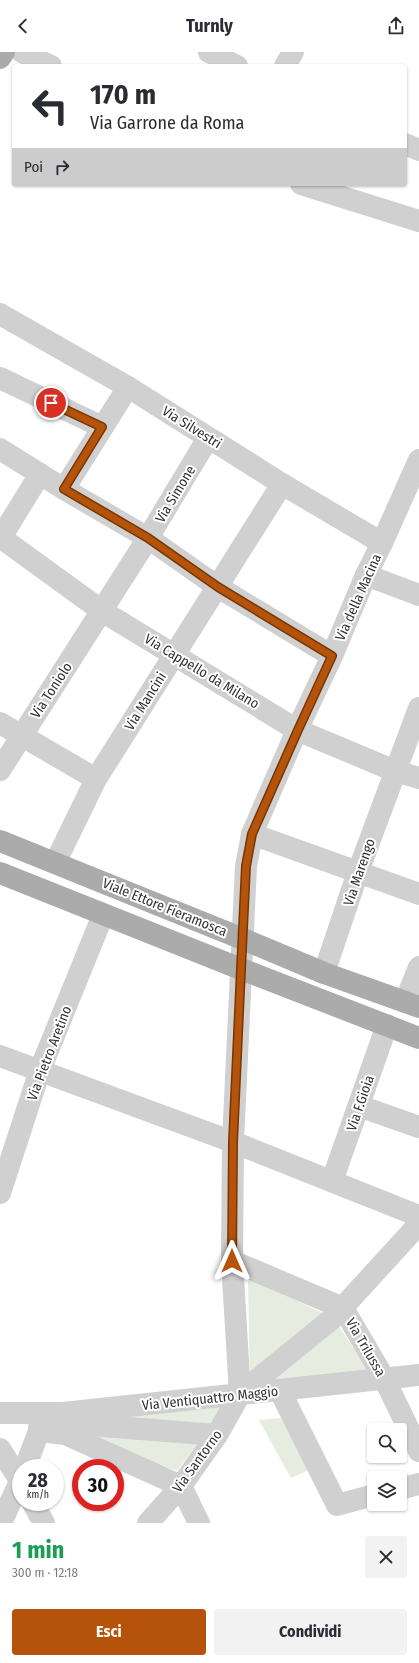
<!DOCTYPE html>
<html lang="it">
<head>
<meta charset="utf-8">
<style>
	:root { --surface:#fff; --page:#f2f2f3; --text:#2b2b33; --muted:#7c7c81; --accent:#b45309 }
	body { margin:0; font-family:"Fira Sans Condensed",sans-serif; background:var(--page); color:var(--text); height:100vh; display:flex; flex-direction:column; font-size:15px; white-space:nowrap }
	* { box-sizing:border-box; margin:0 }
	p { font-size:13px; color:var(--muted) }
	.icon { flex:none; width:22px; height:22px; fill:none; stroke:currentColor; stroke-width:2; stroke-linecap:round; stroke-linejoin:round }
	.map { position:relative; height:1471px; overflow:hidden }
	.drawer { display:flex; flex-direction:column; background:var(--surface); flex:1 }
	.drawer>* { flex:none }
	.hud { position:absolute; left:12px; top:12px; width:395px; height:122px; border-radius:4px; box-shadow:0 1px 3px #0004; background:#fff; color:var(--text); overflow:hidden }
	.tools { position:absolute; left:367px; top:1371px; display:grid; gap:8px }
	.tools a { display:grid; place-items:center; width:40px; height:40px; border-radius:4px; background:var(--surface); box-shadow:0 1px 3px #0004; font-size:20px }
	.speed { position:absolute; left:12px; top:1407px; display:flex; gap:8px; font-size:20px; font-weight:700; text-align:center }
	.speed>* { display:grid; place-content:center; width:52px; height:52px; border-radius:50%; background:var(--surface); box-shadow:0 1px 3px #0004; line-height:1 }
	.speed small { font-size:10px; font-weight:400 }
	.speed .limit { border:6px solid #d22; background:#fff; color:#111 }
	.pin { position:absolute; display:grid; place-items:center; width:34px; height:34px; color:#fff; margin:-17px; border:2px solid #fff; border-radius:50%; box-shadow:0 1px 4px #0007 }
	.me { position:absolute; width:44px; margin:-22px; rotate:0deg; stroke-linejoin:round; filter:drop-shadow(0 0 3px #0008) }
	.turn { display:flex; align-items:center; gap:14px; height:84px; padding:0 12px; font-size:18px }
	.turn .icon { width:52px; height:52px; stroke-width:2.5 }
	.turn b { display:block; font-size:28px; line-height:34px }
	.then { display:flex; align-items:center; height:38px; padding:0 12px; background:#0003; gap:8px; font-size:15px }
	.round { display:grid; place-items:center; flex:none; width:42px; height:42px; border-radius:4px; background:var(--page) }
	.summary { display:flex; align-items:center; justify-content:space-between; height:68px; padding:0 12px }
	h1 { font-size:24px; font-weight:700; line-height:30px; color:#1e9e55 }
	.primary-button { display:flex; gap:8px; margin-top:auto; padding:8px 12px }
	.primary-button a { flex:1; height:46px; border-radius:4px; background:var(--accent); color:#fff; font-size:16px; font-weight:700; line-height:46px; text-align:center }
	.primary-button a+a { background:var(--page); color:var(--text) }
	header { display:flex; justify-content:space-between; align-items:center; height:52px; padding:0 12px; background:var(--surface); font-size:18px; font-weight:700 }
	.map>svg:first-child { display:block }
	.green { fill:#e6ecdf }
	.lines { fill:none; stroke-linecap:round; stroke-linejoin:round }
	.minor { stroke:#d0d0d0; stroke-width:22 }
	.major { stroke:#ababab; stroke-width:22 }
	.route-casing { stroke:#753606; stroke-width:10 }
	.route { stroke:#b45309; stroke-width:7 }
	.labels { text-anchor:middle; stroke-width:4; stroke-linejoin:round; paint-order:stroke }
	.street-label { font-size:14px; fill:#333; stroke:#fff }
</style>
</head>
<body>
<header><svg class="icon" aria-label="back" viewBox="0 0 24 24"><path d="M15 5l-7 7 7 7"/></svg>Turnly<svg class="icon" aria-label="share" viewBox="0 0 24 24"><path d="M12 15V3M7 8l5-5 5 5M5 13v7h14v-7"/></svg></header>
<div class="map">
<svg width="419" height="1471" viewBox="0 0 419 1471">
	<rect width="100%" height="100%" fill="#fff"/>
	<g class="green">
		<polygon points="248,1225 333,1266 371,1322 250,1334"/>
		<polygon points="229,1349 177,1419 65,1377 64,1366"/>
		<polygon points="281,1366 309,1418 291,1426 259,1368"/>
	</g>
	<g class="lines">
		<g class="minor">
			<polyline points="22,0 51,14"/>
			<polyline points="209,0 237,14"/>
			<polyline points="285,14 293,0"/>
			<polyline points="405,92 419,98"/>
			<polyline points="301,132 419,169"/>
			<polyline points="0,262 128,335 282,432 382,491"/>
			<polyline points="0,326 102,375"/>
			<polyline points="0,397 64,437 148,486 218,535 332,604"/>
			<polyline points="64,437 128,335"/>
			<polyline points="0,485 102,559 297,678 395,719 419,726"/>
			<polyline points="0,487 40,422"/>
			<polyline points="366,523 419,543"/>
			<polyline points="0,671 96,727"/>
			<polyline points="0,718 148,486 208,386"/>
			<polyline points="252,782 419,842"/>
			<polyline points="55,811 96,727 282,432"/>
			<polyline points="324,921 358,820 419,656"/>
			<polyline points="405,950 419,915"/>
			<polyline points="0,1004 233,1090 419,1164"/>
			<polyline points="359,1054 419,1075"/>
			<polyline points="332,1129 387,973"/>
			<polyline points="0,1141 40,1018 103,863"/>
			<polyline points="232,1209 343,1256 384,1326 419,1399"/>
			<polyline points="280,1339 337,1453 374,1443"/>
			<polyline points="240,1342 232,1209 233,1090 246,814 252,782 297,678 332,604 366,523 382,491 419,408"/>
			<polyline points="237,1344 333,1266 419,1172"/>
			<polyline points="0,1361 63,1361 419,1323"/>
			<polyline points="64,1371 217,1383"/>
			<polyline points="39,1379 65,1382 181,1434 199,1471"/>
			<polyline points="0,1397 21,1430"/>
			<polyline points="25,1416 39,1379 40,1365"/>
			<polyline points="400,1437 419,1432"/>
			<polyline points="32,1450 44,1471"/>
			<polyline points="1,1471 21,1427"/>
			<polyline points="148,1471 181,1434 217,1383 240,1342"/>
		</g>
		<g class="major">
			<polyline points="0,6 4,0"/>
			<polyline points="0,789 243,887 324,921 419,955"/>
			<polyline points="0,821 241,917 419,986"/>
		</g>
	</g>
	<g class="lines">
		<defs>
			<polyline id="route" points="51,351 102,375 64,437 148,486 218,535 332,604 298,678 252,782 246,814 241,917 233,1090 232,1209"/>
		</defs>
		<use href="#route" class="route-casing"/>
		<use href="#route" class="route"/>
	</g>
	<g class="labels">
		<g class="street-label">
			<text transform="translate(192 375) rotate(32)" y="5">Via Silvestri</text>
			<text transform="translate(175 442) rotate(-59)" y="5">Via Simone</text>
			<text transform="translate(358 545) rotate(-66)" y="5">Via della Macina</text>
			<text transform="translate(202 619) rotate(31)" y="5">Via Cappello da Milano</text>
			<text transform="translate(51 638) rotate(-57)" y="5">Via Toniolo</text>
			<text transform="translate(145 649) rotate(-58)" y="5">Via Mancini</text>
			<text transform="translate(359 820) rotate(-71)" y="5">Via Marengo</text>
			<text transform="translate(165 855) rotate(22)" y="5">Viale Ettore Fieramosca</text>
			<text transform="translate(49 1001) rotate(-69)" y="5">Via Pietro Aretino</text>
			<text transform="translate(360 1051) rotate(-71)" y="5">Via F.Gioia</text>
			<text transform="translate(366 1295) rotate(60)" y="5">Via Trilussa</text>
			<text transform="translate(210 1346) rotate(-6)" y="5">Via Ventiquattro Maggio</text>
			<text transform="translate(197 1409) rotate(-54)" y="5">Via Santorno</text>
		</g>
	</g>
</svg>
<div class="tools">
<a><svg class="icon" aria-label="search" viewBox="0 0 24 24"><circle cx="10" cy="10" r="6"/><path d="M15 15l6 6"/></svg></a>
<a><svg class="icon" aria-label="layers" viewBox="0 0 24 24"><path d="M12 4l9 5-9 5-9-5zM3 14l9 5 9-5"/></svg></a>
</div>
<div class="speed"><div>28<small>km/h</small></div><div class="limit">30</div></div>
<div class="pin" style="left:51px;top:351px;background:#d93025"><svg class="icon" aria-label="arrive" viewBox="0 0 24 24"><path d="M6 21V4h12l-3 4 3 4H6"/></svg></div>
<svg class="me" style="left:232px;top:1209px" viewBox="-20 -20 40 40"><path d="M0-17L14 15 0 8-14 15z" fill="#b45309" stroke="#fff" stroke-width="4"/></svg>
<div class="hud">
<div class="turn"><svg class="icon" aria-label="left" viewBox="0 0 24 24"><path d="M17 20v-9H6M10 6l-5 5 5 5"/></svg><div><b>170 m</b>Via Garrone da Roma</div></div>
<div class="then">Poi<svg class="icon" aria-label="right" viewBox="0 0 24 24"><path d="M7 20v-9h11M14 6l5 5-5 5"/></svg></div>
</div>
</div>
<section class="drawer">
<div class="summary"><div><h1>1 min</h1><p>300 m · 12:18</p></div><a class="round"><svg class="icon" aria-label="close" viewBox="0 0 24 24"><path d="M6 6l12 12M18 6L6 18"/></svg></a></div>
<div class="primary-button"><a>Esci</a><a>Condividi</a></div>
</section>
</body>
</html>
